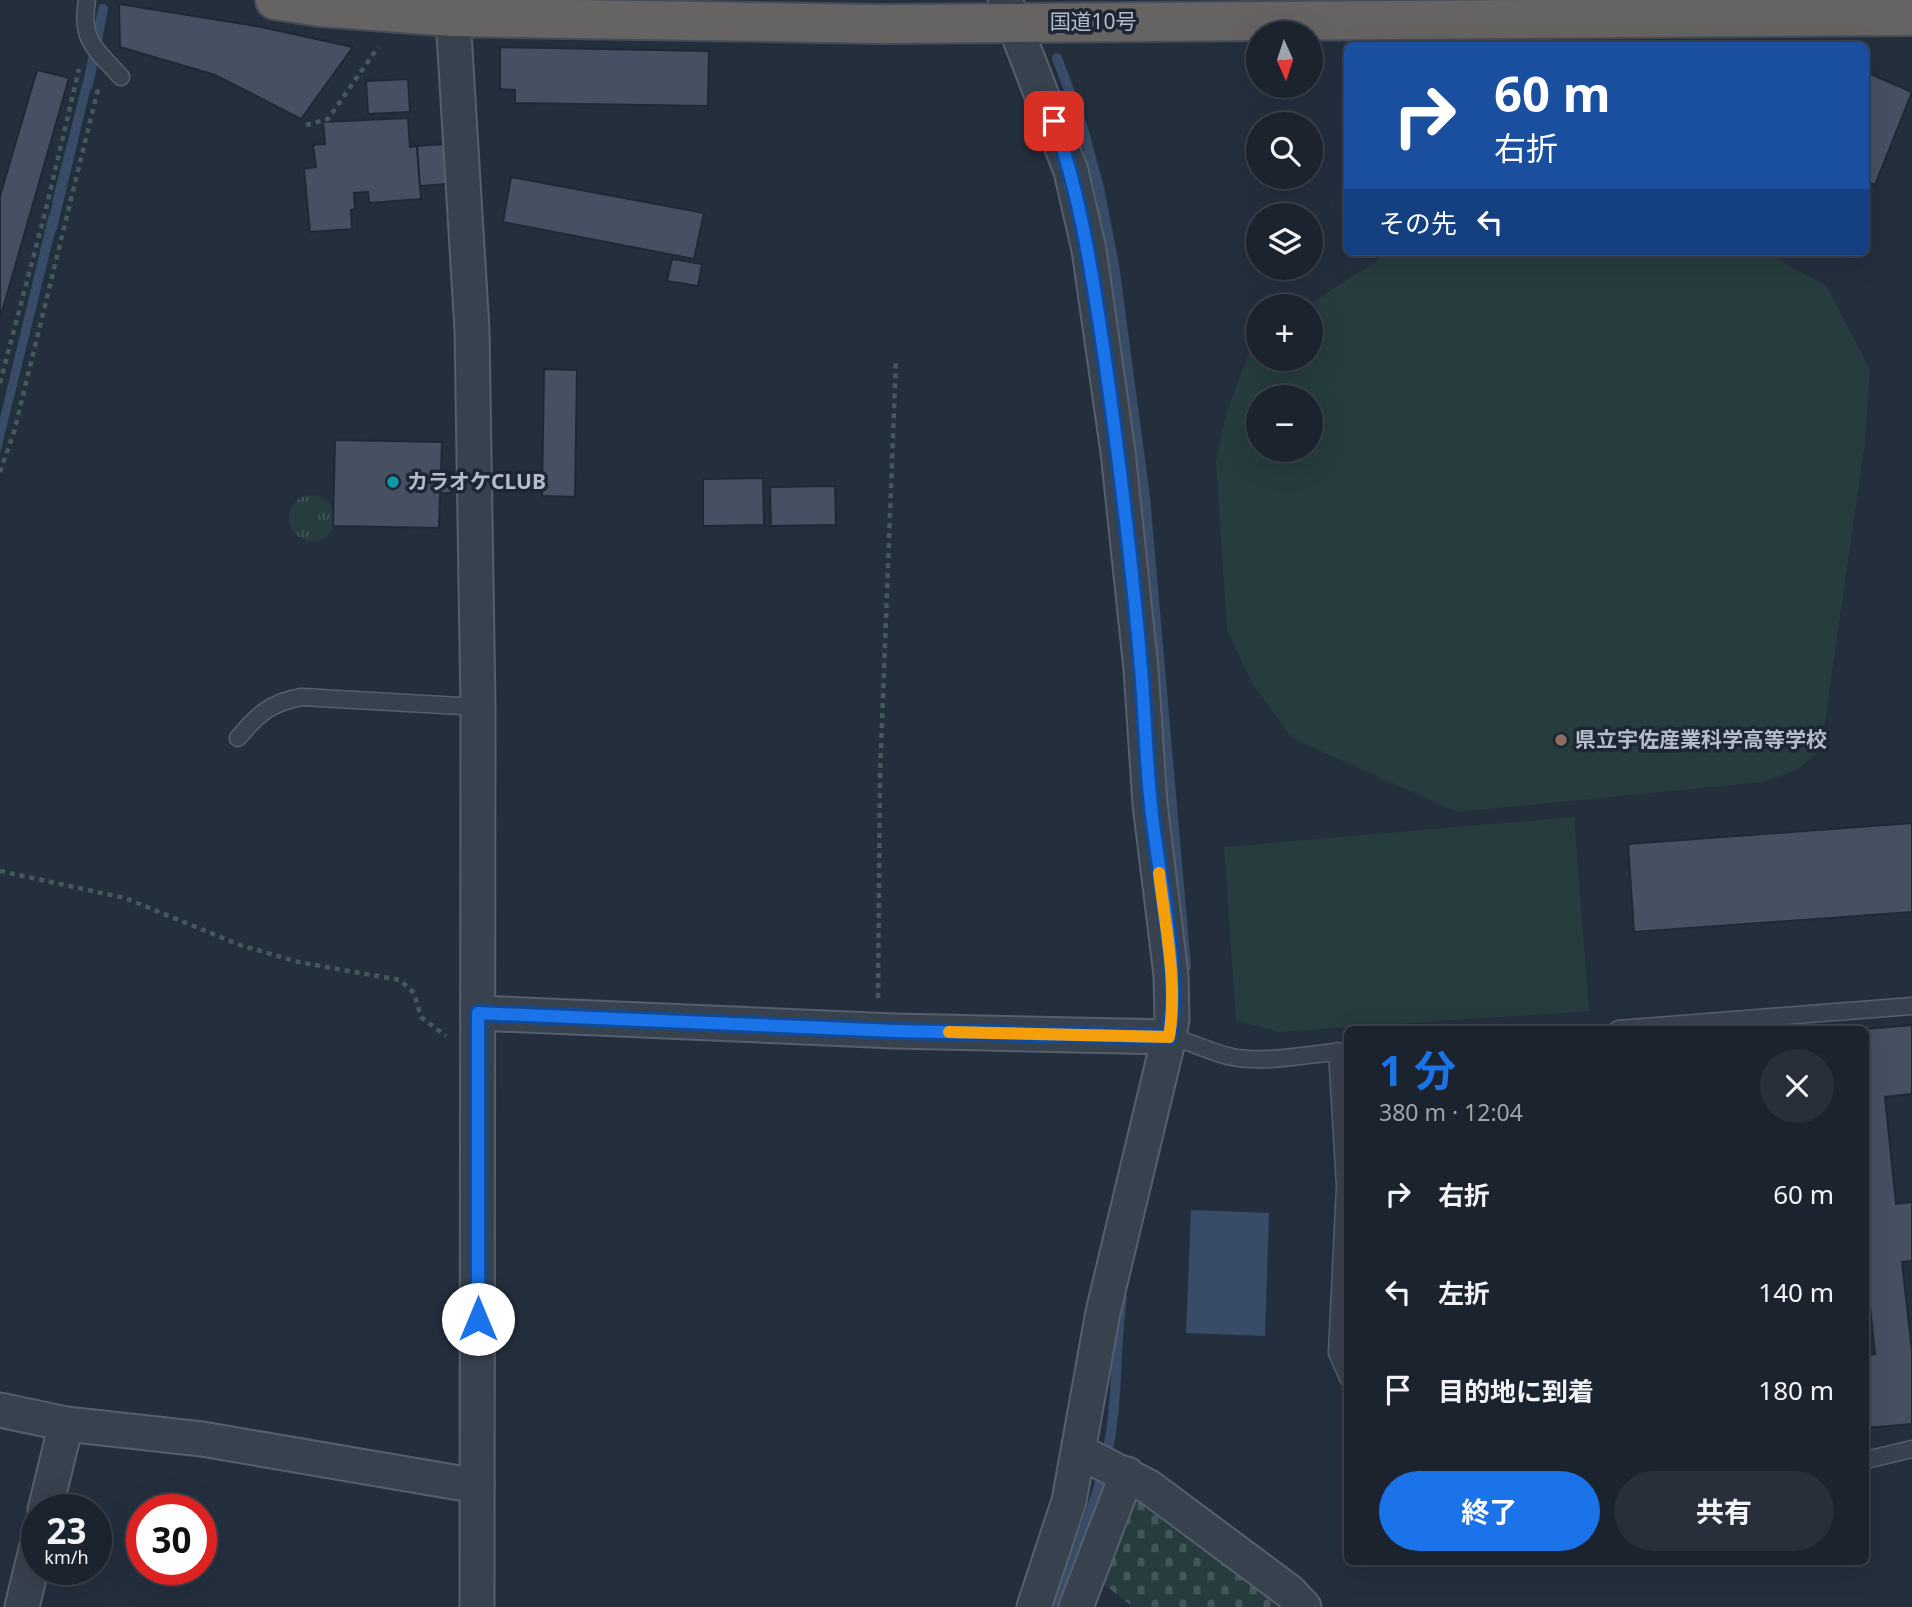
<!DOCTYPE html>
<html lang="ja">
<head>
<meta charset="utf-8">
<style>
	:root { --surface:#1b232e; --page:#282f3a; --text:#f1f3f6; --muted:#a0a4aa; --line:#39404a; --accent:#1a73e8 }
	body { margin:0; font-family:"Noto Sans","Noto Sans JP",sans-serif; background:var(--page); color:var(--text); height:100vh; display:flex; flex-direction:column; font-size:26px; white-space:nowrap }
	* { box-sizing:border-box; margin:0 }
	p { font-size:23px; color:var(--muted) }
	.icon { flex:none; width:38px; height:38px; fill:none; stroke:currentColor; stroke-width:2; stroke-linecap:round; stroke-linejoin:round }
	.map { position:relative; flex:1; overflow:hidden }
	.panel { position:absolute; left:1344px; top:1026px; width:525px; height:539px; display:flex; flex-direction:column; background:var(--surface); border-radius:10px; box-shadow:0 7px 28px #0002,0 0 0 2px var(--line) }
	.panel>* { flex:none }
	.top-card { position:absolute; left:1344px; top:42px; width:525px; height:214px; border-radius:10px; box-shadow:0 7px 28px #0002,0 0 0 2px var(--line); background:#1a4fa0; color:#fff; overflow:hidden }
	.needle { width:46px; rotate:177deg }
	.tools { position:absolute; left:1246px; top:21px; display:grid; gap:14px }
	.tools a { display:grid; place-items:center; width:77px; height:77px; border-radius:50%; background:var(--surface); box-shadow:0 7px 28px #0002,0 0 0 2px var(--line); font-size:35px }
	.speed { position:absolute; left:21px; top:1494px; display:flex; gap:14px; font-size:35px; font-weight:700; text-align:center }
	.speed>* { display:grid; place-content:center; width:91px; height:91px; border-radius:50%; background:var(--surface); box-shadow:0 7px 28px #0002,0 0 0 2px var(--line); line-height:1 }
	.speed small { font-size:18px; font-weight:400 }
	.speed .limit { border:10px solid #d22; background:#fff; color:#111 }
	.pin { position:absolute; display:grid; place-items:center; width:60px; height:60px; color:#fff; margin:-30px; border-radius:14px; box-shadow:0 4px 10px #0006 }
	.me { position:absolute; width:77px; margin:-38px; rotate:0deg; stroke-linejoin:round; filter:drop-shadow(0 0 5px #0008) }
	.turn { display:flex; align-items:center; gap:24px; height:147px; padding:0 35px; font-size:32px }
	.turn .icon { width:91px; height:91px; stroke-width:2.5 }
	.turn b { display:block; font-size:49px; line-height:60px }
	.then { display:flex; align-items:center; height:66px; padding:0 35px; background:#0003; gap:14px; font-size:26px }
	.round { display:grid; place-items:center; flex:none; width:74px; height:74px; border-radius:37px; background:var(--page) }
	.overview { display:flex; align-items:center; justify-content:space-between; height:119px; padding:0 35px }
	h1 { font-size:42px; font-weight:700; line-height:52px; color:var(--accent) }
	.button { display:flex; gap:14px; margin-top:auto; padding:14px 35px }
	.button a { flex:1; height:80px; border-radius:42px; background:var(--accent); color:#fff; font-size:28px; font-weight:700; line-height:80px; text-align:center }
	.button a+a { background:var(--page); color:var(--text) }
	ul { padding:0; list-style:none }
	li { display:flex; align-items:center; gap:21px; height:98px; padding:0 35px }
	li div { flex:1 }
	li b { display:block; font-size:26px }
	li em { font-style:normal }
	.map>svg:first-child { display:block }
	.grass { fill:url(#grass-tufts) }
	.cemetery { fill:url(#cemetery-stones) }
	.garden { fill:#263c3f; fill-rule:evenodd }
	.water { fill:#394c67 }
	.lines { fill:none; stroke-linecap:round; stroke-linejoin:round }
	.stream { stroke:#394c67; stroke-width:10 }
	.building { fill:#455162; stroke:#1f2835; stroke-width:2 }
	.service-casing { stroke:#565f6c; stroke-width:19 }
	.minor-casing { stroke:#565f6c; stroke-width:37 }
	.trunk-casing { stroke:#434c59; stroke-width:42 }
	.path { stroke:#44595c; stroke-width:4.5; stroke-dasharray:5 5; stroke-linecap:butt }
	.service { stroke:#38414e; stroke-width:16 }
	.minor { stroke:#38414e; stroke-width:33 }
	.trunk { stroke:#656462; stroke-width:38 }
	.route-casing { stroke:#114b97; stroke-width:18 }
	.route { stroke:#1a73e8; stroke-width:12 }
	.slow { stroke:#f59e0b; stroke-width:12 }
	.culture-dot { fill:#0f9aa8; stroke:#1d2633; stroke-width:2.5 }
	.education-dot { fill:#8d6e63; stroke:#1d2633; stroke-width:2.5 }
	.labels { text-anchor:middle; stroke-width:7; stroke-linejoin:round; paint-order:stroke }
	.street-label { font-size:21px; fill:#b4bcc9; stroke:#1d2633 }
	.poi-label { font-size:21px; font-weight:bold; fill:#b4bcc9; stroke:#1d2633; text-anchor:start }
</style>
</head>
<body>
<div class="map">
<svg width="1912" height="1607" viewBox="0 0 1912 1607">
	<defs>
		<pattern id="grass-tufts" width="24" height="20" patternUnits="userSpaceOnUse" patternTransform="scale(1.75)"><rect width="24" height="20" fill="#263c3f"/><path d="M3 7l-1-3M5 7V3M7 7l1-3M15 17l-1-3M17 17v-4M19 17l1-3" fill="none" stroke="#435659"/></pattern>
		<pattern id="cemetery-stones" width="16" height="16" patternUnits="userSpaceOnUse" patternTransform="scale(1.75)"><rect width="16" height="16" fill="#263c3f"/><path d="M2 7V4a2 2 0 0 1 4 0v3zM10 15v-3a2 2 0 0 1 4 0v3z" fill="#435659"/></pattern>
	</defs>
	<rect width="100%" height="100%" fill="#242f3e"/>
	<circle class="grass" cx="312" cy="518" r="23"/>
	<polygon class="cemetery" points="1151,1496 1285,1607 1133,1607 1101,1582 1135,1502"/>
	<g class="garden">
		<path d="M1390 252H1765L1826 286 1870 369 1865 442 1821 749 1797 770 1763 782 1457 812 1292 738 1253 685 1227 630 1216 462 1226 414 1252 345 1258 341V359H1311V306H1307ZM1258 397H1311V450H1258Z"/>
		<polygon points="1574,817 1589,1011 1279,1032 1236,1020 1224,847"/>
	</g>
	<g class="water">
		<polygon points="86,70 94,74 63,203 52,202"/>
		<polygon points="49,214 59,216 0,453 0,418"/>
		<polygon points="1191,1210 1269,1213 1265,1336 1186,1333"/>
	</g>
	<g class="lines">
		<g class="stream">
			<polyline points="1057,58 1083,128 1099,188 1114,265 1145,497 1186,967"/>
			<polyline points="88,85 103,9"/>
			<polyline points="52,228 61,189"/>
			<path d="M1055 1607C1076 1553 1100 1496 1110 1438 1118 1392 1115 1344 1122 1298"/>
		</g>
	</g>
	<g class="building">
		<polygon points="119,4 256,26 353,47 301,119 215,75 120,47"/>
		<polygon points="500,47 709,51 708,106 515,103 515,90 500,89"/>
		<polygon points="37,70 69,78 0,319 0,196"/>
		<polygon points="1866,72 1912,92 1875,185 1866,181"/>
		<polygon points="408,79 410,112 368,114 366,81"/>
		<polygon points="408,118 410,147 417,146 421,199 369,203 368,192 354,193 355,209 351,210 352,229 310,232 304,169 316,167 313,145 325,144 323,122"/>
		<polygon points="445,144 447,184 420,186 417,146"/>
		<polygon points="511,177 704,213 694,259 503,222"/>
		<polygon points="672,259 702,264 698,286 667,281"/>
		<polygon points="544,369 577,370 575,497 542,496"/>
		<polygon points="335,440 442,442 441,472 452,472 451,493 440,493 439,528 333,526"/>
		<polygon points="763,478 764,525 703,526 703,479"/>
		<polygon points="835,486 836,525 771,526 770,487"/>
		<polygon points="1912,823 1912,912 1634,932 1628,844"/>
		<polygon points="1912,1025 1912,1094 1885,1097 1896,1204 1912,1202 1912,1261 1902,1262 1912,1351 1912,1424 1866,1428 1866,1355 1875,1354 1866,1267 1866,1029"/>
	</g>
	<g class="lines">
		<defs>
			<g id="service">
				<path d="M87 0C80 42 96 49 121 77"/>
				<path d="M238 738C257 715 271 702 302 697L478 707"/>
				<polyline points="1618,1029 1912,1006"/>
				<path d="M1169 1037C1191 1041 1209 1052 1232 1057 1267 1064 1311 1053 1348 1051"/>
				<polyline points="1337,1051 1345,1186 1337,1353 1348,1378"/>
				<polyline points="1866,1460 1912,1449"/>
			</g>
			<g id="minor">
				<polyline points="1005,0 1071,171 1089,250 1118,452 1141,669 1150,804 1171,975 1172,1019 1169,1037 1103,1312 1069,1501 1034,1607"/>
				<polyline points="453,17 472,330 478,707 477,1607"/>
				<polyline points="478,1013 895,1031 1169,1037"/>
				<polyline points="0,1410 66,1424 202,1439 477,1486"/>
				<polyline points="1080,1452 1149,1487 1290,1592 1304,1607"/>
				<polyline points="45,1510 66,1424"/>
				<polyline points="22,1607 37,1545"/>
				<polyline points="1076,1607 1127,1474"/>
			</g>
			<polyline id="trunk" points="275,0 320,7 453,17 881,24 1912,16"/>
		</defs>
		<use href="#service" class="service-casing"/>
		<use href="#minor" class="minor-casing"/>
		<use href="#trunk" class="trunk-casing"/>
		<g class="path">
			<polyline points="306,125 328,119 378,47"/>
			<polyline points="0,383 46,209 79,69"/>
			<polyline points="0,472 14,432 98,89"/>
			<polyline points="0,871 125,898 240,945 298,962 400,980 414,993 421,1017 446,1036"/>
			<polyline points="878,998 880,774 896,359"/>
		</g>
		<use href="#service" class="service"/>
		<use href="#minor" class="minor"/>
		<use href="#trunk" class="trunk"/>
	</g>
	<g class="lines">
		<defs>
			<path id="route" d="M478 1319V1013L895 1031 1169 1037C1181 968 1158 876 1151 806 1146 760 1145 714 1141 668 1132 563 1119 458 1104 353 1092 274 1081 197 1054 121"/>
		</defs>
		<use href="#route" class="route-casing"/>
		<use href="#route" class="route"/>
		<path class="slow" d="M949 1032 1169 1037C1178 983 1165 926 1159 873"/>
	</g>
	<circle class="culture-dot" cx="393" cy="482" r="7"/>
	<circle class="education-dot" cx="1561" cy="740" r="7"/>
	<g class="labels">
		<g class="street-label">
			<text x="1093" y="29">国道10号</text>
		</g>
		<g class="poi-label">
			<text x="407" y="489">カラオケCLUB</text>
			<text x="1575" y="747">県立宇佐産業科学高等学校</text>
		</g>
	</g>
</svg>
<div class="tools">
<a><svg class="needle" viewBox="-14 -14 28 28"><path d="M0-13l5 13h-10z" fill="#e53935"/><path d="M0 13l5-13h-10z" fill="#a0a4aa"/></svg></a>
<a><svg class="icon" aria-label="search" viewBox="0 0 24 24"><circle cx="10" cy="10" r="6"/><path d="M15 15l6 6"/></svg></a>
<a><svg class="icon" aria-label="layers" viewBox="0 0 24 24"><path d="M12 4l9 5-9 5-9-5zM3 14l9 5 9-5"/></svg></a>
<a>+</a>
<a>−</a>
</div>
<div class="speed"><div>23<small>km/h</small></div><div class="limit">30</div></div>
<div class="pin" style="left:1054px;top:121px;background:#d93025"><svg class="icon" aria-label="arrive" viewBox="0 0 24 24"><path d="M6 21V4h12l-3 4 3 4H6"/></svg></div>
<svg class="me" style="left:478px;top:1319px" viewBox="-20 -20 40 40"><circle r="19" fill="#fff"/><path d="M0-13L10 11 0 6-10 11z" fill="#1a73e8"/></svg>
<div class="top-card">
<div class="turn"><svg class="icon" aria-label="right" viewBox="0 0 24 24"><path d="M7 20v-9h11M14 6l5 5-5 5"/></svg><div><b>60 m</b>右折</div></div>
<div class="then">その先<svg class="icon" aria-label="left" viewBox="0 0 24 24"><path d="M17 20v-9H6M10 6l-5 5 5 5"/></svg></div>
</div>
<section class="panel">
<div class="overview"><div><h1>1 分</h1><p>380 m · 12:04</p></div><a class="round"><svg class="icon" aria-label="close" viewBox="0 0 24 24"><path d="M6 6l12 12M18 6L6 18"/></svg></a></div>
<ul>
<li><svg class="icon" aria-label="right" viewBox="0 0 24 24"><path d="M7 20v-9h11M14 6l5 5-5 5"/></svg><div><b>右折</b></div><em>60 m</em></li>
<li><svg class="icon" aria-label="left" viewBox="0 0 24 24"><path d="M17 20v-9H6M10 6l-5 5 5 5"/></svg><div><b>左折</b></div><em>140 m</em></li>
<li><svg class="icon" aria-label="arrive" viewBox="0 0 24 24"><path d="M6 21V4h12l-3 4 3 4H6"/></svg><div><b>目的地に到着</b></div><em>180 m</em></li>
</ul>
<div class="button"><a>終了</a><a>共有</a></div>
</section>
</div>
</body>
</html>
